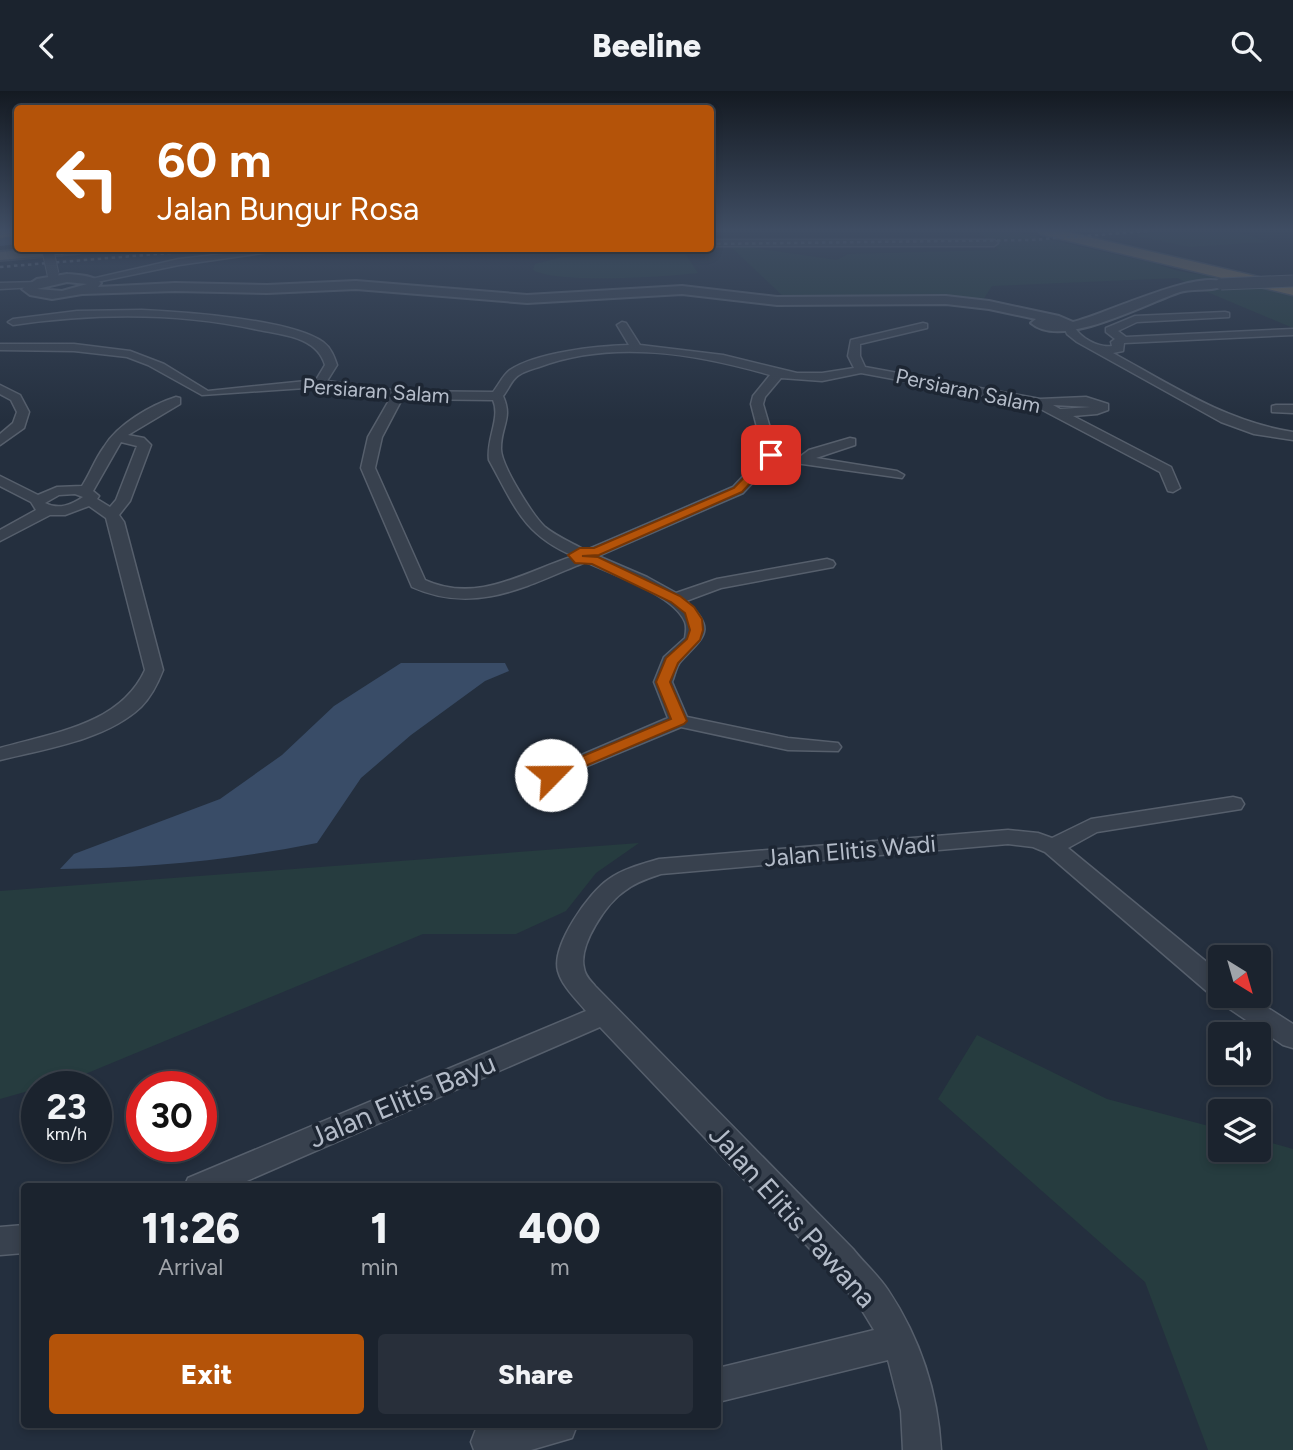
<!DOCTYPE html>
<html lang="en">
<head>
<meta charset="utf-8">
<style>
	:root { --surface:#1b232e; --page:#282f3a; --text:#f1f3f6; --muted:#a0a4aa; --line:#39404a; --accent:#b45309 }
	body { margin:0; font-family:Figtree,sans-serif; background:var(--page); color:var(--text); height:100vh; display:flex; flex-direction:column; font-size:26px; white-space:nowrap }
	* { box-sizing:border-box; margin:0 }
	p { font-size:23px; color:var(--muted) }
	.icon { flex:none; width:38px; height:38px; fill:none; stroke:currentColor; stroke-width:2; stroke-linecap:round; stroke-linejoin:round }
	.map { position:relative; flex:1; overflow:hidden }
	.drawer { position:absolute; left:21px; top:1092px; width:700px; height:245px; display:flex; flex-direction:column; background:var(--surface); border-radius:7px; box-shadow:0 4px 10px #0003,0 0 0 2px var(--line) }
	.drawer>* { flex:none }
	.guide { position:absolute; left:14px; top:14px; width:700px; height:147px; border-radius:7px; box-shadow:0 4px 10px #0003,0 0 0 2px var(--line); background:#b45309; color:#fff; overflow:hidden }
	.needle { width:46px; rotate:143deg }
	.buttons { position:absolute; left:1208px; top:854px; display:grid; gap:14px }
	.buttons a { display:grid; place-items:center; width:63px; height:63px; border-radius:7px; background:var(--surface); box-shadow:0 4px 10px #0003,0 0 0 2px var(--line); font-size:35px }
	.speed { position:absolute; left:21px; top:980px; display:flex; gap:14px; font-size:35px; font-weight:700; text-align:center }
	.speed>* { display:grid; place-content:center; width:91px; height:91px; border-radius:50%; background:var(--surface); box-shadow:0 4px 10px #0003,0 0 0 2px var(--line); line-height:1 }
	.speed small { font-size:18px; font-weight:400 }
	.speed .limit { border:10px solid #d22; background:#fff; color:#111 }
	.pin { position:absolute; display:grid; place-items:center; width:60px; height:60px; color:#fff; margin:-30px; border-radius:14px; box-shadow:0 4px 10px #0006 }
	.me { position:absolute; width:77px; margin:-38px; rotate:67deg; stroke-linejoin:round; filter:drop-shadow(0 0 5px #0008) }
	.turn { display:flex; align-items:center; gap:24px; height:147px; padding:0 28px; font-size:32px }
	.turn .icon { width:91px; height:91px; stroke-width:2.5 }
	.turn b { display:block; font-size:49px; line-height:60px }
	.eta { display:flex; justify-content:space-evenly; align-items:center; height:119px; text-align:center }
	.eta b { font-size:42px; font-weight:800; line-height:49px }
	.button { display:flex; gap:14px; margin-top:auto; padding:14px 28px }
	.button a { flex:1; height:80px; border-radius:7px; background:var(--accent); color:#fff; font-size:28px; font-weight:800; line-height:80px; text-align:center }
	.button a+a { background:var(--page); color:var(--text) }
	header { display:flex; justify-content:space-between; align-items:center; height:91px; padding:0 28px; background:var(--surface); font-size:32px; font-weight:800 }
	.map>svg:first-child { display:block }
	.green { fill:#263c3f }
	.water { fill:#394c67 }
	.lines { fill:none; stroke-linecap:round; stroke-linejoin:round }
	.river { fill:#394c67; fill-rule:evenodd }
	.minor-casing { stroke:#565f6c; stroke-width:3 }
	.tertiary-casing { stroke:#565f6c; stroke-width:4 }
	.trunk-casing { stroke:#434c59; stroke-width:4 }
	.motorway-casing { stroke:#434c59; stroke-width:3 }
	.minor { fill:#38414e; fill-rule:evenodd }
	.tertiary { fill:#38414e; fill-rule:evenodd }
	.trunk { fill:#656462; fill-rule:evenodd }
	.motorway { fill:#746855; fill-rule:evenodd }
	.rail { stroke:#5a6575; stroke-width:2.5; stroke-dasharray:3.5 3.5; stroke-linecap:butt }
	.tertiary-bridge-casing { stroke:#565f6c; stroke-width:13; stroke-linecap:butt }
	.tertiary-bridge { stroke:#38414e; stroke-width:11 }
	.route { fill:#b45309; stroke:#753606; stroke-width:2 }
	.labels { text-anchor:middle; stroke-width:7; stroke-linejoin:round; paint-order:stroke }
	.far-street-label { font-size:21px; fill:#b4bcc9; stroke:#1d2633 }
	.street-label { font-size:24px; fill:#b4bcc9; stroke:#1d2633 }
	.near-street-label { font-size:28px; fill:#b4bcc9; stroke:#1d2633 }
</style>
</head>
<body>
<header><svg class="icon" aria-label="back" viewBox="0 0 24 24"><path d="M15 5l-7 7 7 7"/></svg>Beeline<svg class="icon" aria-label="search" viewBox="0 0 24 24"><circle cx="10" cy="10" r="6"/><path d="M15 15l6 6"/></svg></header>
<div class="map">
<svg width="1293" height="1359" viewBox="0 0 1293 1359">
	<rect width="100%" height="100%" fill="#242f3e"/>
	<g class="green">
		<path d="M977 140H1011L1158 173C1184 184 1204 182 1230 189L1186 192 1178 187 992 195 983 209 785 207 732 157 747 156 837 169 848 163 999 159Z"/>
		<polygon points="1174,140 1236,140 1268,151 1189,156 1133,144"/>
		<path d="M679 162H685L698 182C666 186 557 193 533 179L535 173 562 166Z"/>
		<polygon points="1250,194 1293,205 1293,237 1200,198"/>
		<polygon points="639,752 596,782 566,820 516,843 423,843 78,986 0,1008 0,800"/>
		<polygon points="977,944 1107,1008 1220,1038 1220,1059 1258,1059 1258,1048 1293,1058 1293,1359 1208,1359 1145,1191 938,1008"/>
	</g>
	<path class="water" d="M401 572H505L509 580 485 590 411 644 361 687 317 752C232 769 147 777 60 778L74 763 220 708 282 664 334 615Z"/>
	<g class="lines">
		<polygon class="river" points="18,145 18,153 0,155 0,147"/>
		<defs>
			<g id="minor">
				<polygon points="710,149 994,149 998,152 994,155 710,155"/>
				<polygon points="269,158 290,158 179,174 92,192 87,189 179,168"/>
				<polygon points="39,191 41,193 36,196 0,198 0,192"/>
				<path d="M142 219C184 221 290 228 323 251 331 257 334 265 337 274L327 290 398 300 493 301C498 295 503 284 510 279 537 261 597 255 629 254L617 234 622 231 626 232 640 254 723 264 797 282H822L854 277 848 265 851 249 923 232 927 233V237L860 253V265L865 276 1040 308 1086 306 1108 313V319L1097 323 1073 325 1171 376 1180 397 1173 401 1168 400 1160 381 1033 314 861 282 822 290 781 287 765 306 763 313 777 361 801 365 809 359 850 347 855 348V354L816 367 897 380 904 384 902 387 774 369 743 402 598 465 647 486 676 502 717 488 827 468 833 470 835 473 833 476 721 497 686 510C718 539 703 546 681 570 676 575 675 584 672 591L687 626 788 647 838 652 841 656 838 660 788 659 681 636 551 690 544 688 540 684 544 680 668 627 654 591 664 566 685 547C686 541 687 536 685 531 674 504 614 484 588 472L586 469 591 465 587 461 589 458 733 396 764 363 751 313 753 305 770 284C697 263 613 248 539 276 533 278 525 280 519 284 512 288 508 299 503 305 513 327 501 335 501 357 500 373 533 425 545 436 556 445 570 451 583 458L585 461 580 465 585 469 583 472C525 496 474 524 412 496L361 377 368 346 391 306 320 296 202 304 148 274 127 266 74 260 0 259V253H74L130 260 164 273 208 300 316 289 325 274C317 246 284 244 259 239 177 221 95 222 13 234L8 231 13 228 77 220ZM402 308 493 309C501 327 486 348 489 369 514 414 523 444 574 465 524 481 478 513 425 489L375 377 382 346ZM1053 314 1091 316 1060 318Z"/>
				<path d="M1225 221 1229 222V226L1137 231 1118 240 1126 246 1293 238V244L1124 252 1123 260 1113 262C1171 294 1227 331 1293 341V349L1254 343 1221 331 1077 251 1067 243 1064 236 1073 234C1080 247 1098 257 1112 255L1111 251 1115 248 1106 241V237L1135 225Z"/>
				<polygon points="0,294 20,304 29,321 24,337 0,354 0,343 13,332 17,321 11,309 0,303"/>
				<path d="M176 306 180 307V313L128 344 144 347 151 354 130 410 119 424 124 431 163 579C158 592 151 606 141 616 106 649 45 658 0 669V657C52 642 120 634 145 579L106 427 89 415 65 424H50L0 450V439L36 419 31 411 0 395V385L38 404 57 396 82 395C90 383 95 368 104 356 118 333 151 314 176 306ZM121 351 137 355 116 409 110 416 97 408 99 405 93 400ZM75 403 83 406C71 414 59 419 45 412L59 404Z"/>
				<polygon points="1276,314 1293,314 1293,322 1272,321 1272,315"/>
				<path d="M1233 706 1241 708 1244 713 1241 718 1097 741 1068 757 1220 882V905H1249L1293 933V957L1283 954 1221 912 1217 906 1211 904 1045 761 1033 756 1008 753 661 783C649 787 636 791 626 799 607 811 578 854 584 877 585 885 591 890 595 895L853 1158C864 1172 878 1184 888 1199 920 1247 938 1302 941 1359H903L901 1320 888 1269 718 1311V1277L874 1239 860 1216 829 1178 600 936 233 1096H184L188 1087 586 920C576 908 562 895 558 880 551 855 589 801 609 788 623 778 642 773 659 768L1008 739 1038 742 1052 747 1091 728Z"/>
				<polygon points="24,1134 24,1162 0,1164 0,1136"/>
				<polygon points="487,1334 577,1334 572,1347 531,1359 474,1359 471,1351 476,1338"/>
			</g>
			<path id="tertiary" d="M67 183C79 184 92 184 101 192L98 196 175 192 267 194 356 190 527 204 682 195 777 206 946 205 989 210 1059 225 1073 231C1104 224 1203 175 1227 193 1216 201 1194 197 1180 201 1146 212 1062 259 1031 232L1036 228 989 218 946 213 777 214 682 203 527 212 356 198 267 202 175 200 82 203 52 208 30 204 22 198 37 188ZM67 191 87 193 62 200 37 198Z"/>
			<polygon id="trunk" points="38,158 86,158 79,162 0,169 0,161"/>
			<g id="motorway">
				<polygon points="0,140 18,140 18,144 0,147"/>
				<polygon points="1038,140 1063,140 1293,194 1293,204 1040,143"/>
				<polygon points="54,158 69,158 70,159 62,164 57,162"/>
			</g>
		</defs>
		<use href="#minor" class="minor-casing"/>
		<use href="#tertiary" class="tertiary-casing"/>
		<use href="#trunk" class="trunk-casing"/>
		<use href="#motorway" class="motorway-casing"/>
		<use href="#minor" class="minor"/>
		<use href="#tertiary" class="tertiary"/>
		<use href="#trunk" class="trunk"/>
		<use href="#motorway" class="motorway"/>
		<g class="rail">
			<polyline points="0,143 18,141"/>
			<polyline points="710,153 1031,149 1150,140"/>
			<polyline points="0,176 218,158"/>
		</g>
		<defs>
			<g id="tertiary-bridge">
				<polyline points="48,160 53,183"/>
				<polyline points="1221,193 1293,190"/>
			</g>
		</defs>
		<use href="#tertiary-bridge" class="tertiary-bridge-casing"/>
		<use href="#tertiary-bridge" class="tertiary-bridge"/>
	</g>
	<linearGradient id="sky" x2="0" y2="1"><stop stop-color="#141a22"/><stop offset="0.42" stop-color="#3f4d63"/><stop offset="1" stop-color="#3f4d63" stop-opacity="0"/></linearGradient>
	<rect width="1293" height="330" fill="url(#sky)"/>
	<polygon class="route" points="768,362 776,364 742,401 599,464 582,465 598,466 680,505 694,516 702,528 703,539 700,549 678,572 670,591 687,630 684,633 557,687 545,687 543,684 545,681 671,628 656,591 666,567 687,548 690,539 685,522 671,511 592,473 575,472 568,464 580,457 594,457 734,397"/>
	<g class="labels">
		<g class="far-street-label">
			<text transform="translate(376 300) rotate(4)" y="7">Persiaran Salam</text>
			<text transform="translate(968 300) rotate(12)" y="7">Persiaran Salam</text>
		</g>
		<g class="street-label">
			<text transform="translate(850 760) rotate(-5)" y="8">Jalan Elitis Wadi</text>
		</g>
		<g class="near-street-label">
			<text transform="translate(402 1009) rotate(-23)" y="10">Jalan Elitis Bayu</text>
			<text transform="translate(793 1125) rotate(48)" y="10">Jalan Elitis Pawana</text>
		</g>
	</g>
</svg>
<div class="buttons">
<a><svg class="needle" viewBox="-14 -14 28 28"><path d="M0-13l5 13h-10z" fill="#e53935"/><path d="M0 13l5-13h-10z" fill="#a0a4aa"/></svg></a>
<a><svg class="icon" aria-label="sound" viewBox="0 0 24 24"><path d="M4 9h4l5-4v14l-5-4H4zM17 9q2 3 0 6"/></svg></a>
<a><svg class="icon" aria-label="layers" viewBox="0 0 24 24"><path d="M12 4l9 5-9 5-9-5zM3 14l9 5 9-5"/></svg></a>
</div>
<div class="speed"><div>23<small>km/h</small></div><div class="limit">30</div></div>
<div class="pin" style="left:771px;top:364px;background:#d93025"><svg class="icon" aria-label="arrive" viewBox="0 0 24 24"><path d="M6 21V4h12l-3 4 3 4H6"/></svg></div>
<svg class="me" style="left:551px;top:684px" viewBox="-20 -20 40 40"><circle r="19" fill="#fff"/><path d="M0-13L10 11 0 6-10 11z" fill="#b45309"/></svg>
<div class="guide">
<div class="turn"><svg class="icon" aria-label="left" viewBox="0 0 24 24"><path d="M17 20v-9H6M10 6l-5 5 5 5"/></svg><div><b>60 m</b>Jalan Bungur Rosa</div></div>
</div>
<section class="drawer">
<div class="eta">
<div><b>11:26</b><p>Arrival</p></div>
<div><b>1</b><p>min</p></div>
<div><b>400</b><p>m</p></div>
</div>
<div class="button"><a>Exit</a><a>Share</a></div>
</section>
</div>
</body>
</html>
